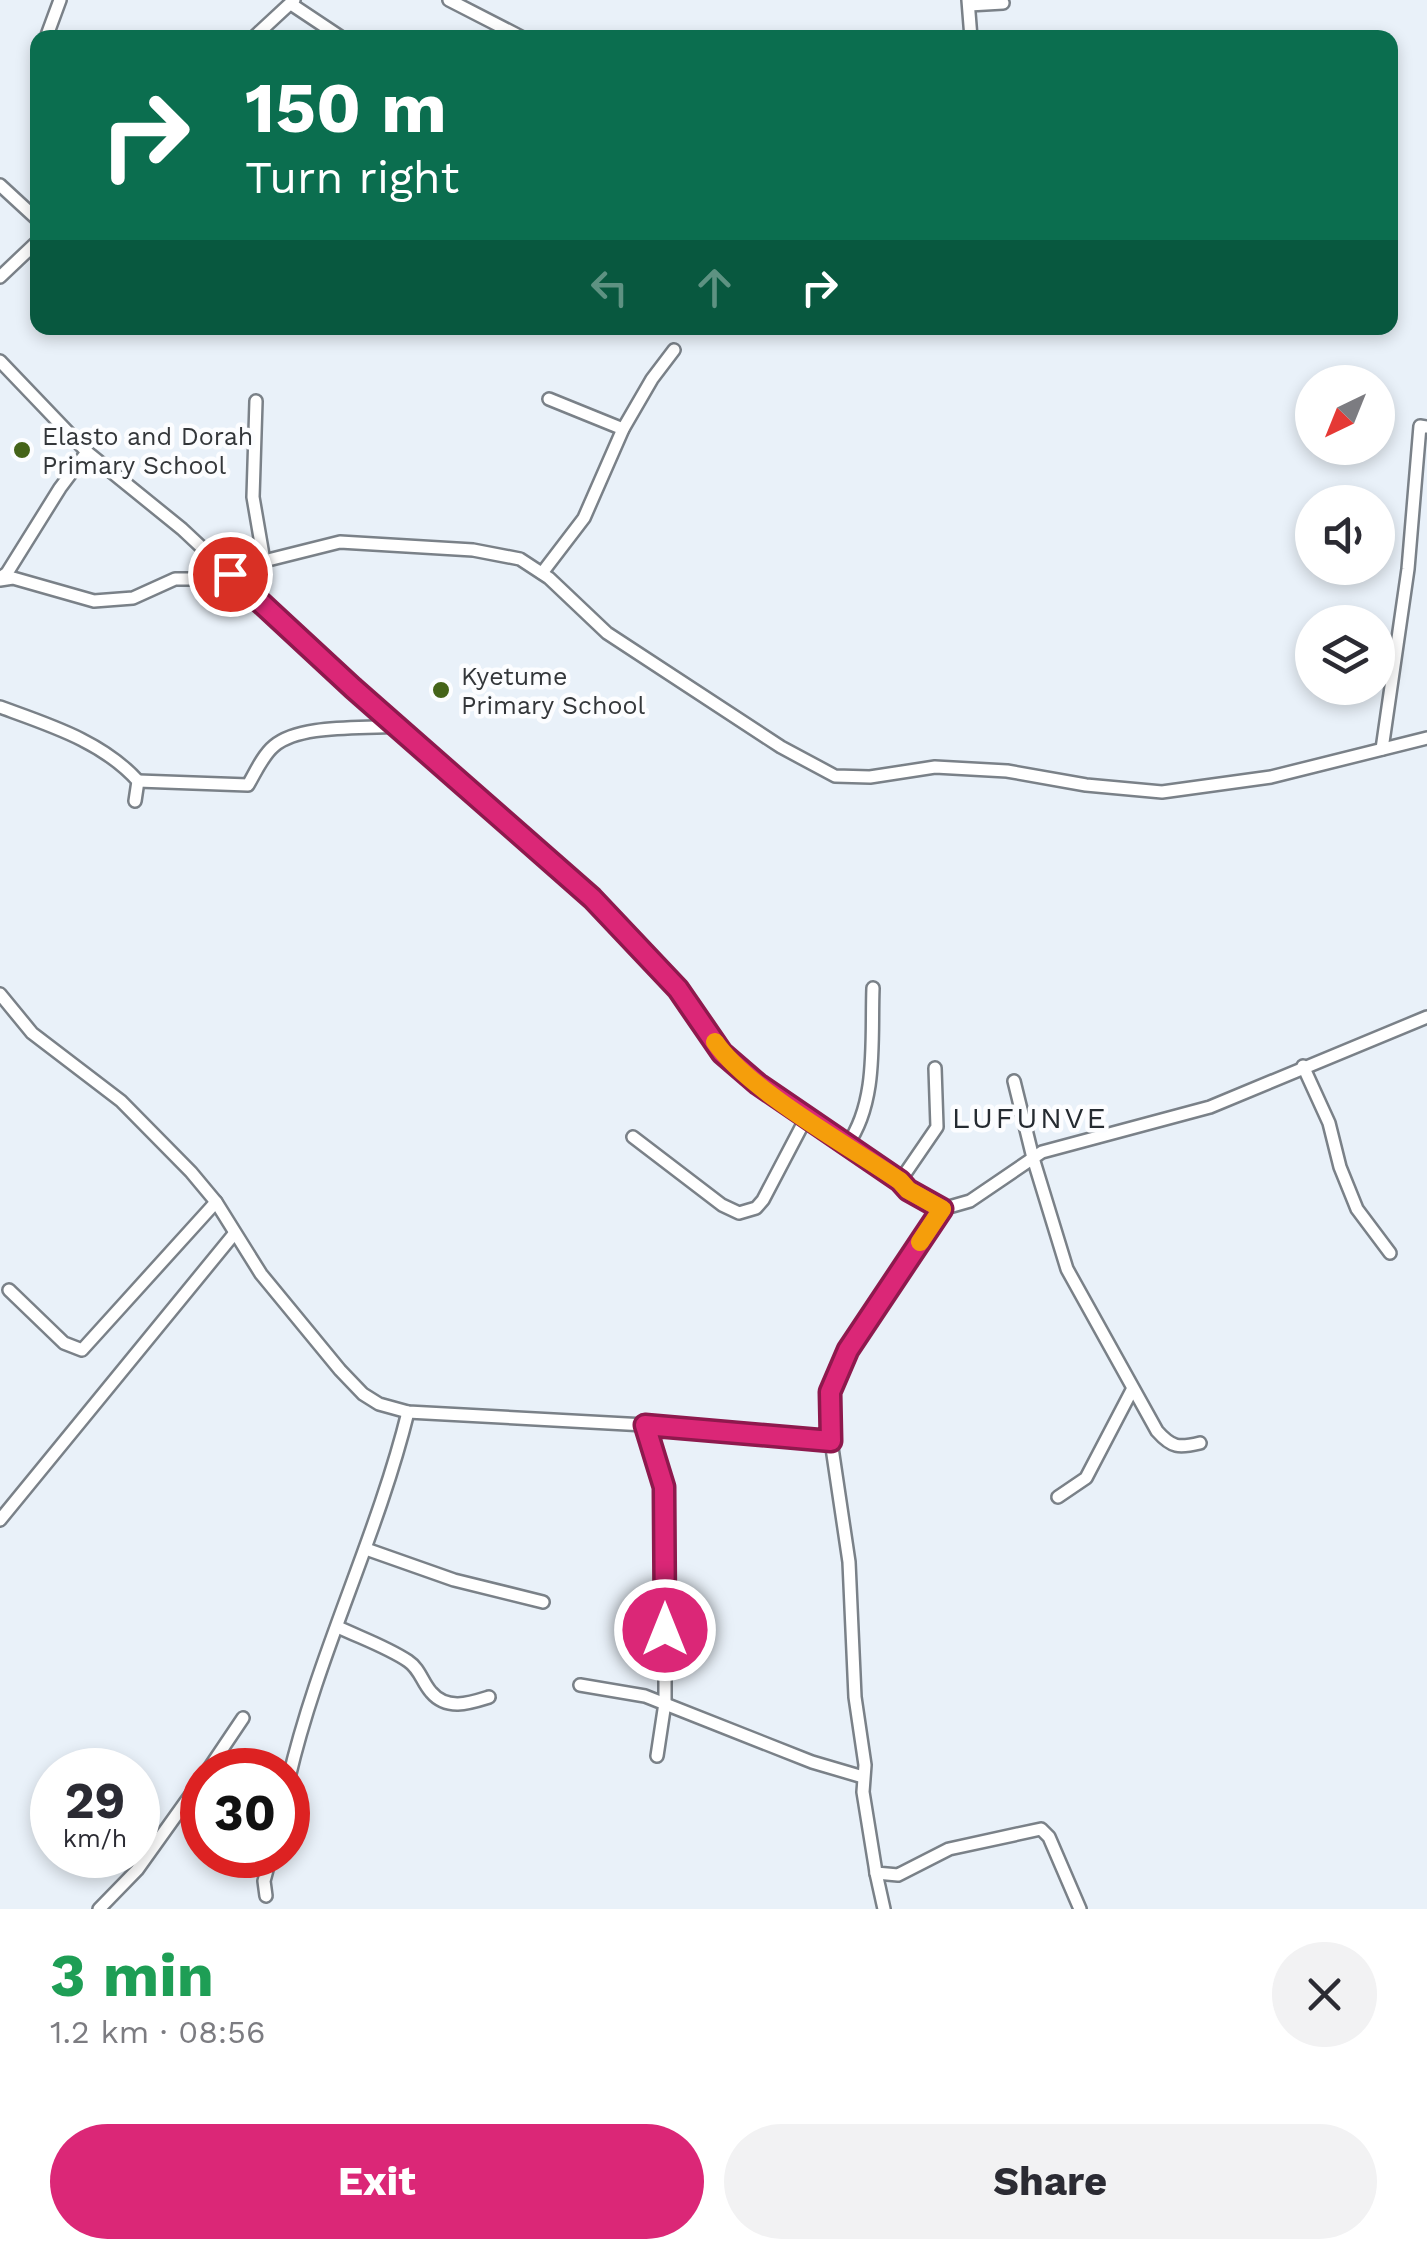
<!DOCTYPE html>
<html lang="en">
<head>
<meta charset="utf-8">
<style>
	:root { --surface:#fff; --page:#f2f2f3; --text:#2b2b33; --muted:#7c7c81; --accent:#db2777 }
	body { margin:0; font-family:"Work Sans",sans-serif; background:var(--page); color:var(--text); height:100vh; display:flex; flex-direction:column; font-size:38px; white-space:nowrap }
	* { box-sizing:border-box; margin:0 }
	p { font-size:32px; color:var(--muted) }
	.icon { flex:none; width:55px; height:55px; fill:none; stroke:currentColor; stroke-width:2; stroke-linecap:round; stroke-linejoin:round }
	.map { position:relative; height:1909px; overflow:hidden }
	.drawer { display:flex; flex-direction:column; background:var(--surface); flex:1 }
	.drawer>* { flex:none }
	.guide { position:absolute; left:30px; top:30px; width:1368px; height:305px; border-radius:20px; box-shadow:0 5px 15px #0003; background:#0b6e4f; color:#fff; overflow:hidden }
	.needle { width:65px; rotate:223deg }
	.controls { position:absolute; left:1295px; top:365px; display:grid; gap:20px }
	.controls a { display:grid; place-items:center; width:100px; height:100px; border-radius:50%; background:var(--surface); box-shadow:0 5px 15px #0003; font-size:50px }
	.speed { position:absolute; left:30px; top:1748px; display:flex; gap:20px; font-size:50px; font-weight:700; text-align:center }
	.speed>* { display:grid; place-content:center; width:130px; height:130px; border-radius:50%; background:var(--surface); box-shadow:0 5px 15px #0003; line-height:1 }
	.speed small { font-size:25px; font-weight:400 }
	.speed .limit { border:15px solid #d22; background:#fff; color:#111 }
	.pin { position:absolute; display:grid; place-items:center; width:85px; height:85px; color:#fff; margin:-42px; border:5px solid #fff; border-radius:50%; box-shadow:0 2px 10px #0007 }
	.me { position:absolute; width:110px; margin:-55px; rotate:0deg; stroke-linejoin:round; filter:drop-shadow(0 0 8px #0008) }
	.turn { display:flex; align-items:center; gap:35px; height:210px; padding:0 50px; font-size:45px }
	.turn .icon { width:130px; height:130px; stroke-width:2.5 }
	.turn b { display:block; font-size:70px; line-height:85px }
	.lanes { display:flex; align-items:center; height:95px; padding:0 50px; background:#0003; justify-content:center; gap:50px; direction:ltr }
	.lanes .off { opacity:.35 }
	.round { display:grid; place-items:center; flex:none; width:105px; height:105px; border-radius:52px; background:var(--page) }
	.overview { display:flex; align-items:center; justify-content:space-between; height:170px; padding:0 50px }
	h1 { font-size:60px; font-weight:700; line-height:75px; color:#1e9e55 }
	.action { display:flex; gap:20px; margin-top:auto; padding:20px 50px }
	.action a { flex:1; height:115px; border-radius:60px; background:var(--accent); color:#fff; font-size:40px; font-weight:700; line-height:115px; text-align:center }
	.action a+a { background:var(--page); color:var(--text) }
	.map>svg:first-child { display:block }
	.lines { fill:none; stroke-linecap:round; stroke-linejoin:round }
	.street-casing { stroke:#7a8188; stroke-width:16 }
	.street { stroke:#fff; stroke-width:11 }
	.route-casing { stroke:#8e194d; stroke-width:25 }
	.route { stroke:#db2777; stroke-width:18 }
	.slow { stroke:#f59e0b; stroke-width:18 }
	.poi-dot { fill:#456419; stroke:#fcfdff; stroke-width:4 }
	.labels { text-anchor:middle; stroke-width:9; stroke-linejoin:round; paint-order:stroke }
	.poi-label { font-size:25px; fill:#34373a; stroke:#fcfdff; text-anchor:start }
	.quarter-label { font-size:30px; letter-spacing:2.5px; fill:#252b31; stroke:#fcfdff }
</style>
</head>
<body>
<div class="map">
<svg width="1427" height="1909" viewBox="0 0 1427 1909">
	<rect width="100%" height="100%" fill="#e9f1f9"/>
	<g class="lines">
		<defs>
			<g id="street">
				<polyline points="449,0 523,38"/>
				<polyline points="968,0 971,38"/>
				<polyline points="291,4 342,38"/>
				<polyline points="969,5 1003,3"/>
				<polyline points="46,38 60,0"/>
				<polyline points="253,38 294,0"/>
				<polyline points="0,185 38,220"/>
				<polyline points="0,277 38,241"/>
				<polyline points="0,361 87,452 182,529 353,689 592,898 678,989 723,1053 758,1084 900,1181 908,1190 942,1209 970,1201 1042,1152 1210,1107 1427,1017"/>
				<polyline points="549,399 623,429"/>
				<polyline points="256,401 253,497 264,561"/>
				<polyline points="542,573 584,518 623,429 652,379 674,350"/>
				<polyline points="0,578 7,573 60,488 87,452"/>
				<polyline points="0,580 13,578 94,601 133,598 175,579 211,579 264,561 340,542 473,550 520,559 549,578 607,633 781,747 835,776 870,777 935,767 1007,771 1086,785 1162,792 1271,777 1427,738"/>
				<path d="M0 707C49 725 102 741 138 781L135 801"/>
				<polyline points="1382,749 1408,569 1420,426 1427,427"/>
				<path d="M138 781 248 785C255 773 263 755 274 746 300 724 361 729 396 726"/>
				<polyline points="0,994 32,1033 121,1101 191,1172 216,1202 261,1274 340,1370 363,1394 379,1404 408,1412 645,1425 831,1441"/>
				<polyline points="1303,1066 1329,1123 1340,1167 1357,1209 1390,1253"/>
				<path d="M1014 1081 1033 1158 1067 1269 1157 1431C1172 1448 1179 1448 1200 1443"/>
				<polyline points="633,1137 722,1205 739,1213 756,1208 763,1200 806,1118"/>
				<path d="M847 1145C878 1102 871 1039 873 988"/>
				<polyline points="900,1181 937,1127 935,1068"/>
				<polyline points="942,1209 848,1350 831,1392 831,1441 849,1562 855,1697 865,1765 863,1792 875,1866 876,1873 898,1875 949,1849 1041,1829 1049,1837 1080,1909"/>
				<polyline points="9,1290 64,1343 82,1350 216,1202"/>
				<polyline points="645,1425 665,1487 665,1703 657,1756"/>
				<polyline points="1058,1497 1086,1478 1132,1390"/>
				<polyline points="0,1520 234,1234"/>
				<polyline points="366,1549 454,1580 543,1602"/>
				<path d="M338 1627C361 1638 387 1647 408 1661 420 1669 422 1682 431 1692 447 1711 470 1703 489 1697"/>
				<polyline points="580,1685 645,1696 812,1762 863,1777"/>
				<polyline points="208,1770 243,1718"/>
				<path d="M288 1782C317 1655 377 1538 408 1412"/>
				<polyline points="876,1873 884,1909"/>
				<polyline points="266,1896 264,1881 271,1855"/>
				<polyline points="99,1909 137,1870 202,1779"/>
			</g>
		</defs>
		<use href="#street" class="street-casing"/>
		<use href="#street" class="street"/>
	</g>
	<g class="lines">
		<defs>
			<polyline id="route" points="230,574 353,688 592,898 678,989 722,1053 758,1084 900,1181 908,1190 942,1209 848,1350 830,1392 831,1441 645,1425 664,1487 665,1630"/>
		</defs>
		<use href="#route" class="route-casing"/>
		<use href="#route" class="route"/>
		<path class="slow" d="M715 1042C748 1090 849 1146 900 1181L908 1190 942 1209 920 1242"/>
	</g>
	<g class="poi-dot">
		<circle cx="22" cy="450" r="10"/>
		<circle cx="441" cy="690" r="10"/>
	</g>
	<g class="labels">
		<g class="poi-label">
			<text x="42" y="445">Elasto and Dorah<tspan x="42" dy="29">Primary School</tspan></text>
			<text x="461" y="685">Kyetume<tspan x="461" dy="29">Primary School</tspan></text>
		</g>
		<g class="quarter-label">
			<text x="1030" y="1128">LUFUNVE</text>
		</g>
	</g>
</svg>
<div class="controls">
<a><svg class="needle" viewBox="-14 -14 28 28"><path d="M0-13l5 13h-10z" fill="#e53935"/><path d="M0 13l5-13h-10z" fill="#7c7c81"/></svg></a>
<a><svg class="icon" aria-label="sound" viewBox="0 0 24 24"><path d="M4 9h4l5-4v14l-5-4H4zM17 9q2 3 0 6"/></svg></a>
<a><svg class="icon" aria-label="layers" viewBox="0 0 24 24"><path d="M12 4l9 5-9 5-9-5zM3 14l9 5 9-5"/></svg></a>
</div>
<div class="speed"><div>29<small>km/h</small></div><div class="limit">30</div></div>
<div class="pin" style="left:230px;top:574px;background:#d93025"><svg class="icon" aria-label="arrive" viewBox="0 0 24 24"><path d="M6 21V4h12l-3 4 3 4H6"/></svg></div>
<svg class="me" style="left:665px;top:1630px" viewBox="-20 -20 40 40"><circle r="17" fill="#db2777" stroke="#fff" stroke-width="3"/><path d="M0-11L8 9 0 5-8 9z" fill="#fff"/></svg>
<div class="guide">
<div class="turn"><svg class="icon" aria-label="right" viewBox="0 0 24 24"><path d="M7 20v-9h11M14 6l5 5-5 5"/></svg><div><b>150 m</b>Turn right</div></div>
<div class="lanes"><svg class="icon off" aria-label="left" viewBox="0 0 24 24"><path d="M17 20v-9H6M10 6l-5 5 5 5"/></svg><svg class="icon off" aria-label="ahead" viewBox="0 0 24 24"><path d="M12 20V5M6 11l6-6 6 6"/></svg><svg class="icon" aria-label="right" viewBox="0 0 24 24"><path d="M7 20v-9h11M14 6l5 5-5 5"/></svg></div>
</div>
</div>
<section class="drawer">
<div class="overview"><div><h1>3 min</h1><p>1.2 km · 08:56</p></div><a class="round"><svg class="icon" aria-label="close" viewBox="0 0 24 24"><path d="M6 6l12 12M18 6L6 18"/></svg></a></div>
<div class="action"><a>Exit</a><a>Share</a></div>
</section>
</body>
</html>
